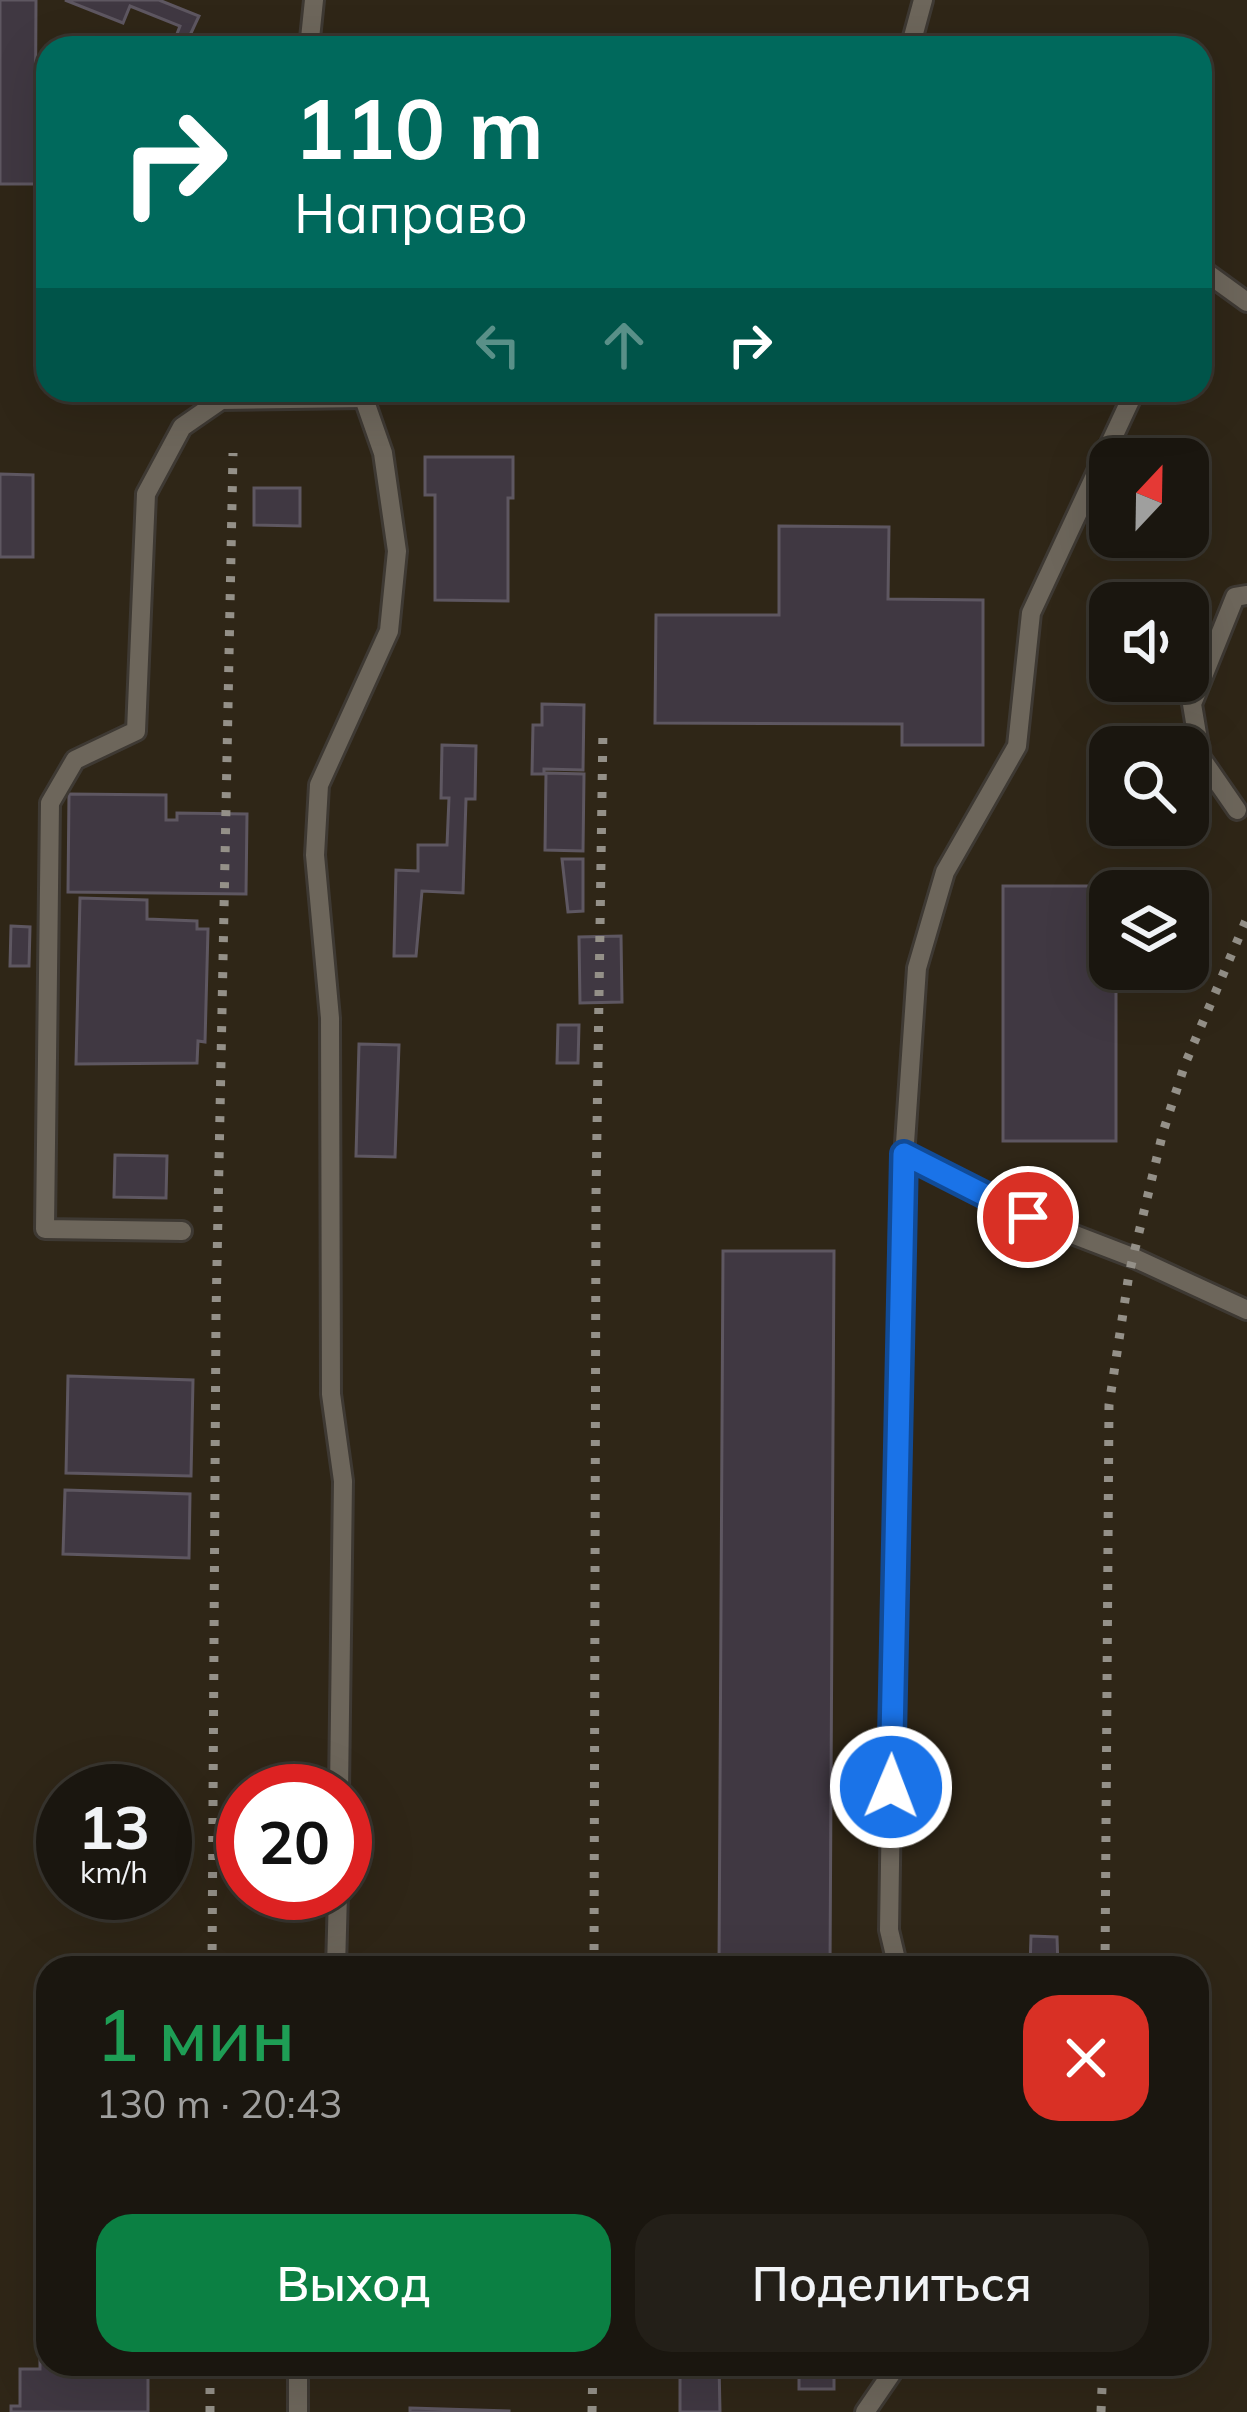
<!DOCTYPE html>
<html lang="ru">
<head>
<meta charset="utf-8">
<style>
	:root { --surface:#1a160f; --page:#231f18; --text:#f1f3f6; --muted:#9f9f9e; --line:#38352f; --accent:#0b8043 }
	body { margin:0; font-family:Mulish,sans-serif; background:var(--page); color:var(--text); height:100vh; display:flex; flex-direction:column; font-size:45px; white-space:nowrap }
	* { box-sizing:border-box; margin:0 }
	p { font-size:39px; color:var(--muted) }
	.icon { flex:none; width:66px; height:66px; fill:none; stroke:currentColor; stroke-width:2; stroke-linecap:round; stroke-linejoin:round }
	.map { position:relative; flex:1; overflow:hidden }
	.details { position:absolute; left:36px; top:1956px; width:1173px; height:420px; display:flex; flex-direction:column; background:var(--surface); border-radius:36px; box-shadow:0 12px 48px #0002,0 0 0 3px var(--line) }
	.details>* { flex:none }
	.hud { position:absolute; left:36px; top:36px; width:1176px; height:366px; border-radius:36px; box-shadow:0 12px 48px #0002,0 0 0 3px var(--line); background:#00695c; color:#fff; overflow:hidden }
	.needle { width:78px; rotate:22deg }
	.controls { position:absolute; left:1089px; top:438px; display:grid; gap:24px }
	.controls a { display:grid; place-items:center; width:120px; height:120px; border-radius:24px; background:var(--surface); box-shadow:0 12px 48px #0002,0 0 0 3px var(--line); font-size:60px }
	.speed { position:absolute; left:36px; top:1764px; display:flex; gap:24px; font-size:60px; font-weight:700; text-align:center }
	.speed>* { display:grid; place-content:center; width:156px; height:156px; border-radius:50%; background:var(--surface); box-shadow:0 12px 48px #0002,0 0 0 3px var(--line); line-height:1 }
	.speed small { font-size:30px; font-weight:400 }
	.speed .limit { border:18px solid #d22; background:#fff; color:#111 }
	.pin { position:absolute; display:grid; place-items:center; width:102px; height:102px; color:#fff; margin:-51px; border:6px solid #fff; border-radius:50%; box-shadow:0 3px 12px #0007 }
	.me { position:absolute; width:132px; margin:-66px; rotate:1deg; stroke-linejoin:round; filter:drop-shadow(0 0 9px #0008) }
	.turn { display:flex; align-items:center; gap:42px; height:252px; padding:0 60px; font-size:54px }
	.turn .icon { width:156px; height:156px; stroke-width:2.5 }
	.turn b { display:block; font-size:84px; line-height:102px }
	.lanes { display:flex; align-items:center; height:114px; padding:0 60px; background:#0003; justify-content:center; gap:60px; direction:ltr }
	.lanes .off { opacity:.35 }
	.round { display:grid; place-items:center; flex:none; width:126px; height:126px; border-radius:36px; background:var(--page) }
	.headline { display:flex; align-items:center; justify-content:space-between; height:204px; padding:0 60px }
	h1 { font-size:72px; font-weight:600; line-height:90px; color:#1e9e55 }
	.primary-button { display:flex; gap:24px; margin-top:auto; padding:24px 60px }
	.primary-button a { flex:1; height:138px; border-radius:36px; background:var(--accent); color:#fff; font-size:48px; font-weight:600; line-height:138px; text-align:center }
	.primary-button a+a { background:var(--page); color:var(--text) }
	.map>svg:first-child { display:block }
	.built { fill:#2f2617; fill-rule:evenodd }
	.building { fill:#403842; stroke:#5e5761; stroke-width:3 }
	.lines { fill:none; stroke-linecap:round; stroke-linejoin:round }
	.service-casing { stroke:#3e3933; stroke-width:24 }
	.service { stroke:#6d665b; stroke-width:18 }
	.rail { stroke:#949088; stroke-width:9; stroke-dasharray:6 12; stroke-linecap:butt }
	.route-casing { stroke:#114b97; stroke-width:30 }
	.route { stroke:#1a73e8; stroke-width:21 }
</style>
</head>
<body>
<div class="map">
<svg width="1247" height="2412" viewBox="0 0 1247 2412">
	<rect width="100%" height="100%" fill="#231e14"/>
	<path class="built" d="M0 0H1247V2412H0ZM48 48H1200V390H48ZM1110 459H1188V537H1110ZM1110 603H1188V681H1110ZM1110 747H1188V825H1110ZM1110 891H1188V969H1110ZM63 1791H165V1893H63ZM243 1791H345V1893H243ZM48 1968H1197V2364H48Z"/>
	<g class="building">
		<polygon points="0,0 36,0 35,184 0,184"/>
		<polygon points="65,0 159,0 199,16 184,48 173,44 180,26 130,6 123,23"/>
		<polygon points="1062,35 1091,48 1057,48"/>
		<polygon points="425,457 513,457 513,498 508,498 508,601 435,600 435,495 425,495"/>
		<polygon points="0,474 33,475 33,557 0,557"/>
		<polygon points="254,488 300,488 300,526 254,525"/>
		<polygon points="779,526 889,527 888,599 983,600 983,745 902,745 902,724 655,723 656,615 779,615"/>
		<polygon points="542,704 584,705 583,770 544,769 544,774 532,774 533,725 542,725"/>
		<polygon points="442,745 476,746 475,799 466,799 463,893 422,891 416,956 394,956 396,870 418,871 418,845 447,845 449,798 441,798"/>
		<polygon points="546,773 584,774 583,851 545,850"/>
		<polygon points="69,794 166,795 166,820 177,820 177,813 247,814 246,894 68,892"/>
		<polygon points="562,859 583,859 583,911 568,912"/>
		<polygon points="1003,886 1116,886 1116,891 1110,891 1110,969 1116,969 1116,1141 1003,1141"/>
		<polygon points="80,898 147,900 147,919 197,921 197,929 208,929 205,1042 198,1041 197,1063 76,1064"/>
		<polygon points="11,926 30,927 29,966 10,966"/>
		<polygon points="621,936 622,1002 580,1003 579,937"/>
		<polygon points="558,1025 579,1025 578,1063 557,1063"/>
		<polygon points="359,1044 399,1045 395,1157 356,1156"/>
		<polygon points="115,1155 167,1156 166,1198 114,1197"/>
		<polygon points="723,1251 834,1251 830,1968 719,1968"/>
		<polygon points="68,1376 193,1380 191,1476 66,1473"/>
		<polygon points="65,1490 190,1494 189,1558 63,1554"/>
		<polygon points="1031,1936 1057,1937 1058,1968 1030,1968"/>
		<polygon points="39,1992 48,1993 48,2364 148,2364 148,2412 11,2412 11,2406 20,2406 20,2369 40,2369"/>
		<polygon points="680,2364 719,2364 720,2412 680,2412"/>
		<rect x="799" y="2371" width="35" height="18"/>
		<polygon points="410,2408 509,2411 509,2412 410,2412"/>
	</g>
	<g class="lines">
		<defs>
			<g id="service">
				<polyline points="309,48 314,0"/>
				<polyline points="910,48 923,0"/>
				<polyline points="1200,268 1247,302"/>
				<polyline points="1237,810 1201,758 1192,704 1235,597 1247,595"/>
				<polyline points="904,1154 1028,1217 1132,1257 1247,1310"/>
				<polyline points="182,1231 45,1229 50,803 75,760 136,731 146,494 182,427 221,400 364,398"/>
				<polyline points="339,1791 343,1481 331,1394 330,1018 315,855 319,785 389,631 397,551 383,453 361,390"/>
				<polyline points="336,1968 338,1893"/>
				<polyline points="898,1968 889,1930 900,1216 917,968 945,872 1017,746 1031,613 1135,390"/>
				<polyline points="298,2364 298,2412"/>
				<polyline points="865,2412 898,2364"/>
			</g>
		</defs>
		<use href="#service" class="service-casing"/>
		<use href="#service" class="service"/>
		<g class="rail">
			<polyline points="212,1968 216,1315 233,453"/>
			<polyline points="594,1968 596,1196 603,727"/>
			<polyline points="1105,1968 1109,1405 1129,1274 1163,1132 1185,1064 1247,918"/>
			<polyline points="210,2412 210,2364"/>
			<polyline points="592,2412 593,2364"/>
			<polyline points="1101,2412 1103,2364"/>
		</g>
	</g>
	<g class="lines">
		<defs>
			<polyline id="route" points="891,1787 904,1154 1028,1217"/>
		</defs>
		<use href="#route" class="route-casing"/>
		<use href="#route" class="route"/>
	</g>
</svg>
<div class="controls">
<a><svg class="needle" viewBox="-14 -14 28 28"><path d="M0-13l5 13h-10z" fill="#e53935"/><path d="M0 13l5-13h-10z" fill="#9f9f9e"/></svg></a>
<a><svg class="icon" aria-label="sound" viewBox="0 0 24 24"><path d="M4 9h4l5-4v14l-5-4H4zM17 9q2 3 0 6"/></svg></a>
<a><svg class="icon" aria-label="search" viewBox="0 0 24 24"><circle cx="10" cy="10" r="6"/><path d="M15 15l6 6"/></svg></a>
<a><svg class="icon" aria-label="layers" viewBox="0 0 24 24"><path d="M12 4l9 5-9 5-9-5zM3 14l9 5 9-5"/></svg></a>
</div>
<div class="speed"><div>13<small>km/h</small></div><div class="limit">20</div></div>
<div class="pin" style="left:1028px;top:1217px;background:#d93025"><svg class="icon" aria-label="arrive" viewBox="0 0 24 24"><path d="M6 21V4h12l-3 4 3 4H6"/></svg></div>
<svg class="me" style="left:891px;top:1787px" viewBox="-20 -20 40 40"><circle r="17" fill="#1a73e8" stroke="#fff" stroke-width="3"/><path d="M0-11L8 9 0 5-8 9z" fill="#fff"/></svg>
<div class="hud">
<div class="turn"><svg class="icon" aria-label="right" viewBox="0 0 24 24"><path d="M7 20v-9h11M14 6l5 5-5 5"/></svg><div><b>110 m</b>Направо</div></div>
<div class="lanes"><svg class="icon off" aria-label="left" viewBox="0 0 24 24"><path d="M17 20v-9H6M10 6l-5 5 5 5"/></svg><svg class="icon off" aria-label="ahead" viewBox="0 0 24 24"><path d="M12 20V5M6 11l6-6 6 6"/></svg><svg class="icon" aria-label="right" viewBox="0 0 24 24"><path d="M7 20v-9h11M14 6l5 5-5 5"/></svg></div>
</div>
<section class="details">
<div class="headline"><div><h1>1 мин</h1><p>130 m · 20:43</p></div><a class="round" style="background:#d93025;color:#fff"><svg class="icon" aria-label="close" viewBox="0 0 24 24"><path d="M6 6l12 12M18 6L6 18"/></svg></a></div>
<div class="primary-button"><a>Выход</a><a>Поделиться</a></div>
</section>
</div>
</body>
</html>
